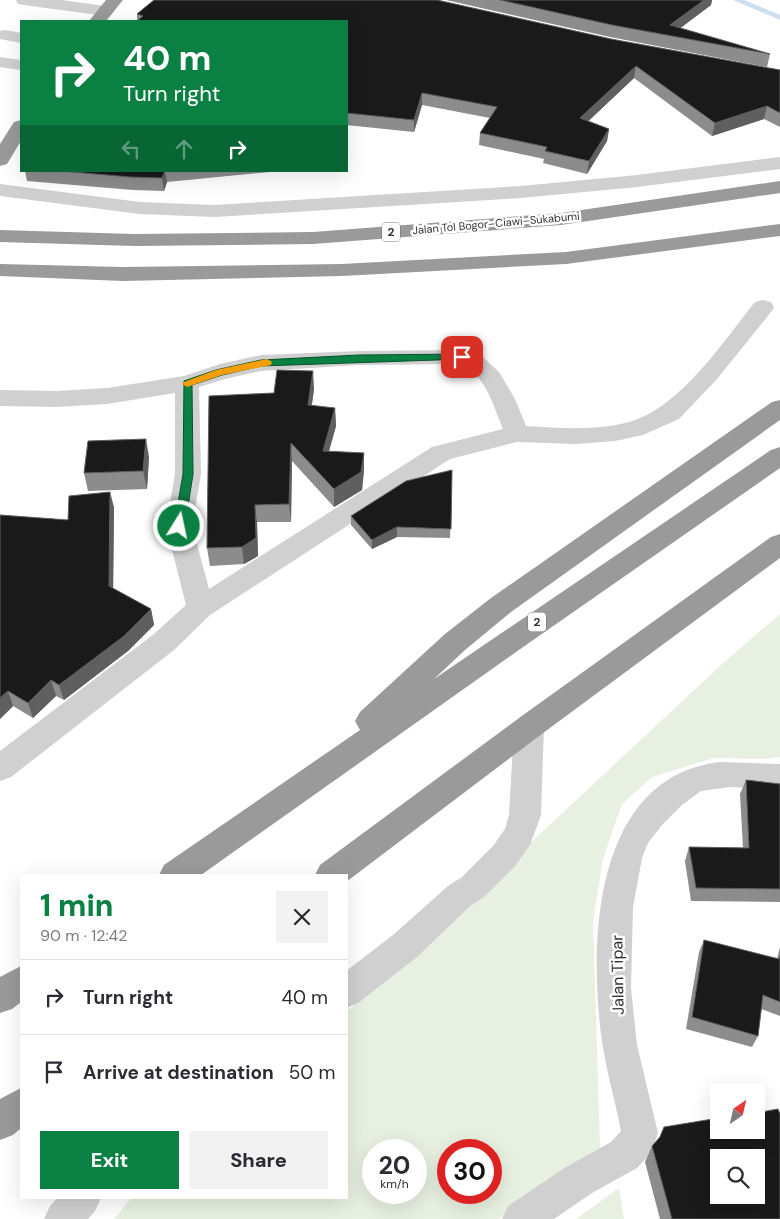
<!DOCTYPE html>
<html lang="en">
<head>
<meta charset="utf-8">
<style>
	:root { --surface:#fff; --page:#f2f2f3; --text:#2b2b33; --muted:#7c7c81; --line:#e1e1e2; --accent:#0b8043 }
	body { margin:0; font-family:"DM Sans",sans-serif; background:var(--page); color:var(--text); height:100vh; display:flex; flex-direction:column; font-size:19px; white-space:nowrap }
	* { box-sizing:border-box; margin:0 }
	p { font-size:16px; color:var(--muted) }
	.icon { flex:none; width:28px; height:28px; fill:none; stroke:currentColor; stroke-width:2; stroke-linecap:round; stroke-linejoin:round }
	.map { position:relative; flex:1; overflow:hidden }
	.sheet { position:absolute; left:20px; top:874px; width:328px; height:325px; display:flex; flex-direction:column; background:var(--surface); border-radius:0px; box-shadow:0 5px 20px #0002 }
	.sheet>* { flex:none }
	.top-card { position:absolute; left:20px; top:20px; width:328px; height:152px; border-radius:0px; box-shadow:0 5px 20px #0002; background:#0b8043; color:#fff; overflow:hidden }
	.needle { width:32px; rotate:34deg }
	.controls { position:absolute; left:710px; top:1084px; display:grid; gap:10px }
	.controls a { display:grid; place-items:center; width:55px; height:55px; border-radius:0px; background:var(--surface); box-shadow:0 5px 20px #0002; font-size:25px }
	.speed { position:absolute; left:362px; top:1139px; display:flex; gap:10px; font-size:25px; font-weight:700; text-align:center }
	.speed>* { display:grid; place-content:center; width:65px; height:65px; border-radius:50%; background:var(--surface); box-shadow:0 5px 20px #0002; line-height:1 }
	.speed small { font-size:12px; font-weight:400 }
	.speed .limit { border:8px solid #d22; background:#fff; color:#111 }
	.pin { position:absolute; display:grid; place-items:center; width:42px; height:42px; color:#fff; margin:-21px; border-radius:10px; box-shadow:0 2px 8px #0006 }
	.me { position:absolute; width:55px; margin:-28px; rotate:10deg; stroke-linejoin:round; filter:drop-shadow(0 0 4px #0008) }
	.turn { display:flex; align-items:center; gap:18px; height:105px; padding:0 20px; font-size:22px }
	.turn .icon { width:65px; height:65px; stroke-width:2.5 }
	.turn b { display:block; font-size:35px; line-height:42px }
	.lanes { display:flex; align-items:center; height:48px; padding:0 20px; background:#0003; justify-content:center; gap:25px; direction:ltr }
	.lanes .off { opacity:.35 }
	.round { display:grid; place-items:center; flex:none; width:52px; height:52px; border-radius:0px; background:var(--page) }
	.headline { display:flex; align-items:center; justify-content:space-between; height:85px; padding:0 20px }
	h1 { font-size:30px; font-weight:800; line-height:38px; color:var(--accent) }
	.button { display:flex; gap:10px; margin-top:auto; padding:10px 20px }
	.button a { flex:1; height:58px; border-radius:0px; background:var(--accent); color:#fff; font-size:20px; font-weight:800; line-height:58px; text-align:center }
	.button a+a { background:var(--page); color:var(--text) }
	ul { padding:0; list-style:none }
	li { display:flex; align-items:center; gap:15px; height:75px; padding:0 20px; border-top:1px solid var(--line) }
	li div { flex:1 }
	li b { display:block; font-size:19px }
	li em { font-style:normal }
	.map>svg:first-child { display:block }
	.green { fill:#e7f0e1; fill-rule:evenodd }
	.lines { fill:none; stroke-linecap:round; stroke-linejoin:round }
	.stream { fill:#ccdef0; fill-rule:evenodd }
	.minor { fill:#d0d0d0; fill-rule:evenodd }
	.highway { fill:#9a9a9a; fill-rule:evenodd }
	.wall { fill:#8c8c8c }
	.shaded-wall { fill:#5f5f5f }
	.building { fill:#1a1a1a; stroke:#5f5f5f; fill-rule:evenodd }
	.route { fill:#0b8043; stroke:#07532c }
	.slow { fill:#f59e0b }
	.labels { text-anchor:middle; stroke-width:5; stroke-linejoin:round; paint-order:stroke }
	.far-street-label { font-size:11px; fill:#333; stroke:#fff }
	.shield { fill:#fff; stroke:#707070; stroke-width:1 }
	.shield-label { font-size:12px; font-weight:bold; fill:#333 }
	.near-street-label { font-size:16px; fill:#333; stroke:#fff }
</style>
</head>
<body>
<div class="map">
<svg width="780" height="1219" viewBox="0 0 780 1219">
	<rect width="100%" height="100%" fill="#fff"/>
	<g class="green">
		<path d="M780 614V757L761 759 714 758 652 777 622 804 603 859 593 921 600 1148 499 1219H114L131 1198H346V1012L375 988 722 664ZM374 1150H416V1192H374ZM449 1150H491V1192H449Z"/>
		<polygon points="619,1188 624,1219 576,1219"/>
	</g>
	<g class="lines">
		<polygon class="stream" points="733,0 744,0 780,15 780,20"/>
		<g class="minor">
			<polygon points="16,0 62,0 105,6 111,7 114,11 111,15 105,16 24,5 18,4"/>
			<polygon points="5,30 21,33 21,43 0,39 0,31"/>
			<polygon points="0,57 21,60 21,70 0,67"/>
			<polygon points="780,157 780,169 637,187 521,198 214,217 140,214 0,196 0,184 140,202 214,205 521,186 637,175"/>
			<path d="M763 300 771 302 774 307 771 312 717 379 679 419 643 435 615 441 576 444 517 442 450 459 210 615 174 650 11 777 0 781V751L154 634 186 605 166 526 175 474V393L107 404 56 407 0 406V390L56 391 107 388 184 376 220 364 261 355 359 351 462 350 482 356 499 372 515 399 526 426C560 428 596 431 629 422 680 408 723 342 755 302ZM460 364C486 375 493 405 503 429L432 447 209 589 192 526 201 474 199 387 225 379 261 371 359 365Z"/>
			<polygon points="529,715 539,718 544,727 541,815 530,845 515,866 484,897 470,906 417,957 358,1003 346,1008 346,971 393,935 448,886 462,877 493,846 505,829 509,815 514,727 519,718"/>
			<path d="M720 762 780 764V790L730 787 701 791 682 805 662 825 648 843 642 858 633 907 631 988 637 1045 658 1133 651 1153 637 1168 592 1193 554 1219H502L508 1206 566 1167 611 1142 621 1131C615 1099 605 1067 601 1034 589 938 595 776 720 762Z"/>
			<polygon points="57,1198 101,1198 95,1211 88,1219 44,1219 50,1206"/>
		</g>
		<g class="highway">
			<polygon points="106,0 123,0 106,21 89,21"/>
			<polygon points="21,120 21,141 7,164 0,166 0,144 14,122"/>
			<polygon points="780,181 780,193 561,225 313,244 134,246 0,242 0,230 134,234 313,232 561,213"/>
			<polygon points="780,224 780,236 566,264 342,276 123,281 0,276 0,264 123,267 342,264 566,252"/>
			<polygon points="780,400 780,420 511,612 465,650 434,679 771,450 780,447 780,468 516,652 201,875 159,875 164,865 360,730 355,721 360,712 445,634 491,598 772,402"/>
			<polygon points="780,534 780,558 539,736 346,882 346,875 315,875 320,865 519,718 771,537"/>
			<polygon points="21,966 21,1002 12,1009 0,1013 0,977"/>
			<polygon points="21,1088 21,1128 13,1135 0,1140 0,1099"/>
		</g>
	</g>
	<g class="wall">
		<polygon points="154,0 437,0 611,39 780,70 780,127 764,119 712,136 634,78 588,121 609,129 607,141 587,174 543,163 544,159 479,145 480,133 490,118 422,105 414,132 346,125 346,21 137,21 137,14"/>
		<polygon points="446,0 712,0 711,5 680,28 770,54 767,67 610,37"/>
		<polygon points="25,171 280,171 167,182 164,191 133,190 27,181"/>
		<polygon points="314,389 312,405 335,408 336,426 329,451 364,453 364,470 362,490 334,507 292,461 291,522 257,522 258,556 244,564 210,566 207,548 274,393"/>
		<polygon points="149,457 147,489 88,491 84,473"/>
		<polygon points="452,470 450,538 397,537 372,549 351,525 351,516"/>
		<polygon points="110,492 114,508 113,589 151,609 154,625 128,651 64,700 56,696 33,718 13,706 0,719 0,515 68,520"/>
		<polygon points="746,780 780,784 780,902 691,901 685,861 689,847 743,848 740,794"/>
		<polygon points="704,940 777,959 780,947 780,1016 761,1009 758,1036 752,1047 686,1029 699,952"/>
		<polygon points="664,1127 780,1219 660,1219 645,1162 652,1146 658,1140"/>
	</g>
	<g class="shaded-wall">
		<polygon points="704,0 712,0 711,5 670,36 670,25"/>
		<polygon points="636,66 634,78 578,131 580,118"/>
		<polygon points="422,93 422,105 414,132 414,120"/>
		<polygon points="767,106 764,119 712,136 715,123"/>
		<polygon points="609,129 607,141 587,174 589,161"/>
		<polygon points="165,171 167,182 164,191 162,178"/>
		<polygon points="313,371 314,389 309,423 308,405"/>
		<polygon points="335,408 336,426 324,469 323,451"/>
		<polygon points="146,439 149,457 147,489 143,471"/>
		<polygon points="291,443 292,461 291,522 289,504"/>
		<polygon points="364,453 364,470 362,490 334,507 334,489"/>
		<polygon points="110,492 114,508 113,602 109,586"/>
		<polygon points="255,505 257,522 258,556 244,564 242,547"/>
		<polygon points="397,527 397,537 372,549 372,540"/>
		<polygon points="151,609 154,625 128,651 64,700 59,685"/>
		<polygon points="51,680 56,696 33,718 28,703"/>
		<polygon points="8,691 13,706 0,719 0,698"/>
	</g>
	<g class="building">
		<polygon points="154,0 437,0 611,39 780,70 780,113 767,106 715,123 636,66 580,118 609,129 589,161 545,151 547,147 480,133 497,107 422,93 414,120 346,113 346,21 137,21 143,16 137,14"/>
		<polygon points="500,0 704,0 670,25 770,54 612,25"/>
		<polygon points="61,171 165,171 162,178 130,177"/>
		<polygon points="277,370 313,371 308,405 335,408 323,451 364,453 361,472 334,489 291,443 289,504 255,505 256,538 242,547 207,548 209,396 274,393"/>
		<polygon points="146,439 143,471 84,473 88,441"/>
		<polygon points="452,470 451,529 397,527 372,540 351,516 406,481"/>
		<polygon points="110,492 109,586 151,609 124,636 59,685 51,680 28,703 8,691 0,698 0,515 68,520 69,496"/>
		<polygon points="746,780 780,784 780,889 696,888 689,847 749,848"/>
		<polygon points="704,940 779,959 780,956 780,1002 763,995 758,1036 692,1017"/>
		<path d="M778 1109 780 1114V1219H672L652 1146 660 1137 664 1127 719 1118V1130H756V1113ZM719 1158H756V1195H719Z"/>
	</g>
	<polygon class="route" points="462,354 466,355 466,359 261,366 222,375 192,385 193,474 185,526 183,528 176,528 174,526 183,474 184,381 216,370 261,360 359,355"/>
	<polygon class="slow" points="267,359 272,362 271,365 222,375 187,387 182,384 184,382 216,370"/>
	<g class="labels">
		<g class="far-street-label">
			<text transform="translate(496 223) rotate(-5)" y="4">Jalan Tol Bogor–Ciawi–Sukabumi</text>
		</g>
		<g class="shield">
			<rect x="382" y="222.5" width="18" height="19" rx="4"/>
			<rect x="528" y="612.5" width="18" height="19" rx="4"/>
		</g>
		<g class="shield-label">
			<text x="391" y="236">2</text>
			<text x="537" y="626">2</text>
		</g>
		<g class="near-street-label">
			<text transform="translate(617 975) rotate(-91)" y="6">Jalan Tipar</text>
		</g>
	</g>
</svg>
<div class="controls">
<a><svg class="needle" viewBox="-14 -14 28 28"><path d="M0-13l5 13h-10z" fill="#e53935"/><path d="M0 13l5-13h-10z" fill="#7c7c81"/></svg></a>
<a><svg class="icon" aria-label="search" viewBox="0 0 24 24"><circle cx="10" cy="10" r="6"/><path d="M15 15l6 6"/></svg></a>
</div>
<div class="speed"><div>20<small>km/h</small></div><div class="limit">30</div></div>
<div class="pin" style="left:462px;top:357px;background:#d93025"><svg class="icon" aria-label="arrive" viewBox="0 0 24 24"><path d="M6 21V4h12l-3 4 3 4H6"/></svg></div>
<svg class="me" style="left:179px;top:526px" viewBox="-20 -20 40 40"><circle r="17" fill="#0b8043" stroke="#fff" stroke-width="3"/><path d="M0-11L8 9 0 5-8 9z" fill="#fff"/></svg>
<div class="top-card">
<div class="turn"><svg class="icon" aria-label="right" viewBox="0 0 24 24"><path d="M7 20v-9h11M14 6l5 5-5 5"/></svg><div><b>40 m</b>Turn right</div></div>
<div class="lanes"><svg class="icon off" aria-label="left" viewBox="0 0 24 24"><path d="M17 20v-9H6M10 6l-5 5 5 5"/></svg><svg class="icon off" aria-label="ahead" viewBox="0 0 24 24"><path d="M12 20V5M6 11l6-6 6 6"/></svg><svg class="icon" aria-label="right" viewBox="0 0 24 24"><path d="M7 20v-9h11M14 6l5 5-5 5"/></svg></div>
</div>
<section class="sheet">
<div class="headline"><div><h1>1 min</h1><p>90 m · 12:42</p></div><a class="round"><svg class="icon" aria-label="close" viewBox="0 0 24 24"><path d="M6 6l12 12M18 6L6 18"/></svg></a></div>
<ul>
<li><svg class="icon" aria-label="right" viewBox="0 0 24 24"><path d="M7 20v-9h11M14 6l5 5-5 5"/></svg><div><b>Turn right</b></div><em>40 m</em></li>
<li><svg class="icon" aria-label="arrive" viewBox="0 0 24 24"><path d="M6 21V4h12l-3 4 3 4H6"/></svg><div><b>Arrive at destination</b></div><em>50 m</em></li>
</ul>
<div class="button"><a>Exit</a><a>Share</a></div>
</section>
</div>
</body>
</html>
